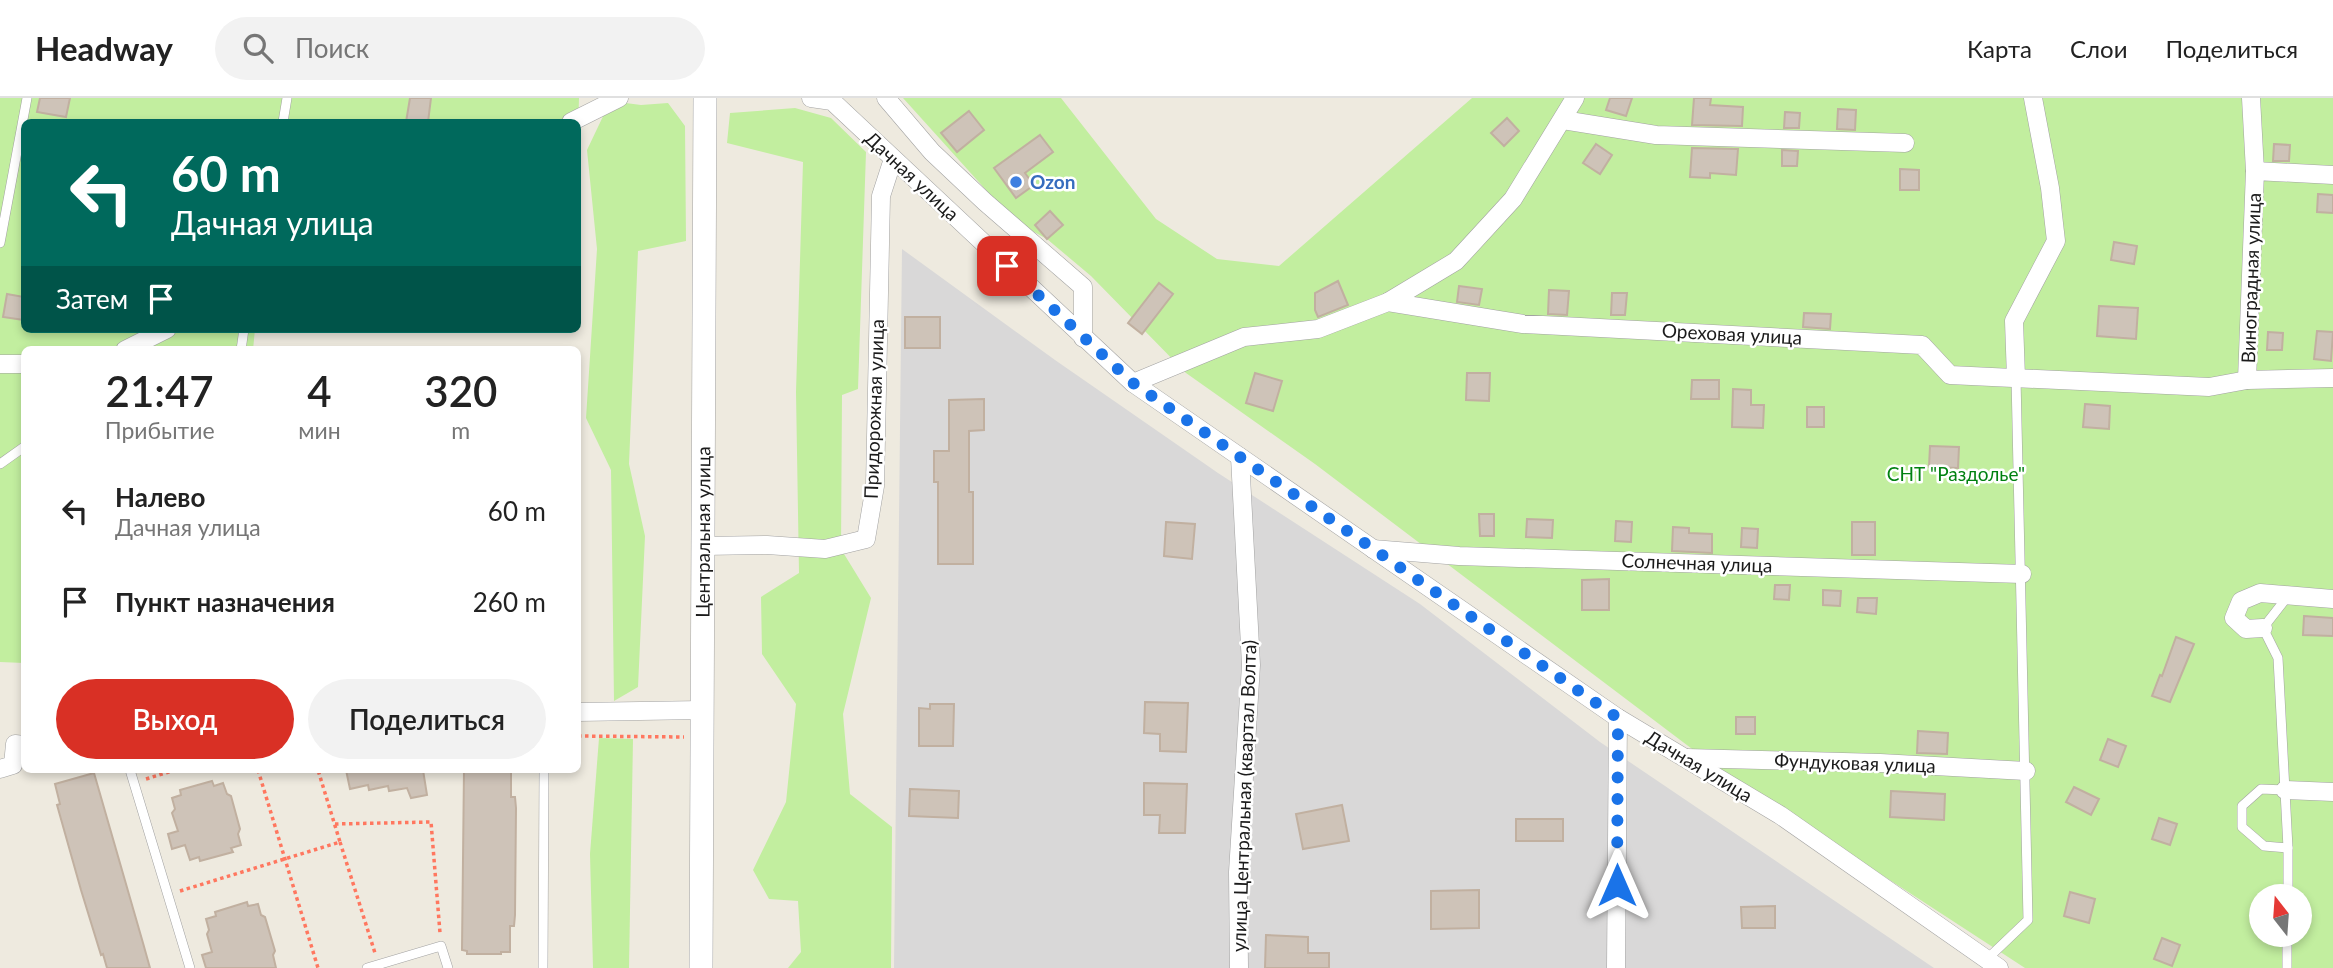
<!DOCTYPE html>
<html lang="ru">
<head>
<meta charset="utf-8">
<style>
	:root { --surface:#fff; --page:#f2f2f2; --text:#222; --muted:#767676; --line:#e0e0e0; --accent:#d93025 }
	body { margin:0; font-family:Lato,sans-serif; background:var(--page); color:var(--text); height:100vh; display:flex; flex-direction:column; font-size:26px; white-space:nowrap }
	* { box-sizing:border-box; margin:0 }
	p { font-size:23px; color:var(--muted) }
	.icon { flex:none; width:38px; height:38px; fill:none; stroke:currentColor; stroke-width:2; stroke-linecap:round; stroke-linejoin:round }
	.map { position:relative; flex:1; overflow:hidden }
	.drawer { position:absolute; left:21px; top:248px; width:560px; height:427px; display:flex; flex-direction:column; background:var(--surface); border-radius:10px; box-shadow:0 4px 10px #0003 }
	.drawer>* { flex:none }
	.guide { position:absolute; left:21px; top:21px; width:560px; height:214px; border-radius:10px; box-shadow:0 4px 10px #0003; background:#00695c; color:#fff; overflow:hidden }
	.needle { width:46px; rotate:343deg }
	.tools { position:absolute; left:2249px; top:786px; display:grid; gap:14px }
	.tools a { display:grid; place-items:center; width:63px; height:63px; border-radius:50%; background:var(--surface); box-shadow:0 4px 10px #0003; font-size:35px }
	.pin { position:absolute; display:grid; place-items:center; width:60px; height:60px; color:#fff; margin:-30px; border-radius:14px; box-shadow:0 4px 10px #0006 }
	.me { position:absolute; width:77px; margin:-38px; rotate:0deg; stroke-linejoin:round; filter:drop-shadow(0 0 5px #0008) }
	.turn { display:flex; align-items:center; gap:24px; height:147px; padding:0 35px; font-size:32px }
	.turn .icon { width:91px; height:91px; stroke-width:2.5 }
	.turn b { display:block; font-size:49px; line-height:60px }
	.then { display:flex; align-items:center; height:66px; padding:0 35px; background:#0003; gap:14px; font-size:26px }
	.eta { display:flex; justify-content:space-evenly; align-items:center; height:119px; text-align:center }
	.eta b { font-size:42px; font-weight:600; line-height:49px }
	.action { display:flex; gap:14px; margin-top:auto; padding:14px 35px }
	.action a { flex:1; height:80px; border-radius:42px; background:var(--accent); color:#fff; font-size:28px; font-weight:600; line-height:80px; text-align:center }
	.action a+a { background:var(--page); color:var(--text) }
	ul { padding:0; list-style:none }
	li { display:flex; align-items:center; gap:21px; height:91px; padding:0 35px }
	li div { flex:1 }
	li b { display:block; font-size:26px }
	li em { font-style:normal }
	header { display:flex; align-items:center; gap:42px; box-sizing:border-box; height:98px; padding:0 35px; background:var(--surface); border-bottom:2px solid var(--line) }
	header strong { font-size:33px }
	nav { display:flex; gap:38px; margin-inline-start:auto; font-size:24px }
	.search { width:490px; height:63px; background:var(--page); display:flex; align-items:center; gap:18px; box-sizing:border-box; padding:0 24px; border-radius:38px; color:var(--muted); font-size:26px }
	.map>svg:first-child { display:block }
	.residential { fill:#d9d8d8 }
	.grass { fill:#c2ee9f; fill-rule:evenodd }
	.building { fill:#cec3b8; stroke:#c1b0a0; stroke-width:2 }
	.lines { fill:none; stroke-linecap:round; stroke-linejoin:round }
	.service-casing { stroke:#a2a2a2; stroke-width:10 }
	.minor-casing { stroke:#a2a2a2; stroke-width:19 }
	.tertiary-casing { stroke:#a2a2a2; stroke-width:24 }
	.path { stroke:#ff775f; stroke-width:3.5; stroke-dasharray:3.5 3.5; stroke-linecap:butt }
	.service { stroke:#fff; stroke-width:9 }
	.minor { stroke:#fff; stroke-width:18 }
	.tertiary { stroke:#fff; stroke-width:23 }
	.route { stroke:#1a73e8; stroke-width:12; stroke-dasharray:0 21.6 }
	.shop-dot { fill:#3f7fe0; stroke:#fff; stroke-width:2.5 }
	.labels { text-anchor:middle; stroke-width:5; stroke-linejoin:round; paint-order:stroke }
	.street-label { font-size:19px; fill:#1b1b1b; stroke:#fff }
	.shop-label { font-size:19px; font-weight:bold; fill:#366cbe; stroke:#fff; text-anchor:start }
	.park-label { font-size:19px; fill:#018111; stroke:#fff }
</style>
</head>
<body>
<header>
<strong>Headway</strong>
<div class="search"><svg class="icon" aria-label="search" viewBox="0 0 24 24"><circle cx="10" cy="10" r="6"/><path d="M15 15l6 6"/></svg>Поиск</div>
<nav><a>Карта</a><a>Слои</a><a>Поделиться</a></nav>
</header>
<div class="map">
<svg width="2333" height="870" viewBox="0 0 2333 870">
	<rect width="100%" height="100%" fill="#eeeadf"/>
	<polygon class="residential" points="902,151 1055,262 1218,375 1420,506 1600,644 1934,870 894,870"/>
	<g class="grass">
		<polygon points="0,0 579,0 578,33 578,24 24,24 24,231 255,231 253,252 24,252 24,565 0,564"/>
		<path d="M903 0H1061L1156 121 1217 161 1279 168 1472 0H2333V870H2025L1716 669 1315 366 1186 275 1091 178 1047 141 1025 129 1005 113ZM2261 798H2300V836H2261Z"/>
		<polygon points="618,4 641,7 668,5 685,28 686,143 638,153 629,366 645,438 638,589 614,603 611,372 586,320 597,151 587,52 607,10"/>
		<polygon points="795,10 831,20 866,54 858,291 842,297 841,451 871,500 843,616 850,696 892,729 891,870 788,870 801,854 798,803 769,801 753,772 786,704 796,606 762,556 761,499 799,475 796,294 803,64 727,45 730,15"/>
		<polygon points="599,640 633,641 629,870 593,870 590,756"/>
	</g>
	<g class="building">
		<polygon points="40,0 70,0 66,19 37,14"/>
		<polygon points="410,0 431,0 428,24 406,24"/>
		<polygon points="1610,0 1632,0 1626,18 1606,12"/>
		<polygon points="1694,0 1711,0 1710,7 1743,9 1742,28 1692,27"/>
		<polygon points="1838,11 1856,12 1855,32 1837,31"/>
		<polygon points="969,13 984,32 957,54 941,35"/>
		<polygon points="1785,14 1800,15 1799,30 1784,30"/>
		<polygon points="1507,20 1519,33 1504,48 1491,35"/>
		<polygon points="1040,37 1053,54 1025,75 1034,87 1016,100 994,70"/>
		<polygon points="1596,46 1612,57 1600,76 1583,65"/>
		<polygon points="2274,46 2290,47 2289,63 2273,63"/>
		<polygon points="1692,50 1738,51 1736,77 1710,75 1710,80 1690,79"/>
		<polygon points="1782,52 1798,53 1797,68 1782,68"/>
		<polygon points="1900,71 1919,72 1919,92 1900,92"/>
		<polygon points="2318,96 2333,97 2333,115 2317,114"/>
		<polygon points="1050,113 1063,127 1047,141 1035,127"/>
		<polygon points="2114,144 2137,148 2134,166 2111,162"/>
		<polygon points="1338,183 1348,207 1318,219 1315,212 1315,195"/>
		<polygon points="1159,185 1173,196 1142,236 1128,225"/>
		<polygon points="1459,188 1482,191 1479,207 1457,204"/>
		<polygon points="1549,192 1569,193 1567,217 1548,216"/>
		<polygon points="1612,195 1627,195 1625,217 1611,217"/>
		<polygon points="7,196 24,199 24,222 3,219"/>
		<polygon points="2099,208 2138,210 2136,241 2097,238"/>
		<polygon points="1804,215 1831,216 1830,231 1803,229"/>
		<rect x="905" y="219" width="35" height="31"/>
		<polygon points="2317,233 2333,234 2331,263 2314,261"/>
		<polygon points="2268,234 2283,235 2282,252 2267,252"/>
		<polygon points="1255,275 1282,283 1273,313 1246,305"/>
		<polygon points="1467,275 1490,275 1489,303 1466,302"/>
		<polygon points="1692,282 1719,282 1719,301 1691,301"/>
		<polygon points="1733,291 1751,292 1751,307 1764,307 1763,330 1732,329"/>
		<polygon points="984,301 984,332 969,333 969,394 973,394 973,466 938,466 938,384 934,384 934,353 949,353 949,302"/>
		<polygon points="2085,306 2110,308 2109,331 2083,329"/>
		<rect x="1807" y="309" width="17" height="20"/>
		<polygon points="1930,348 1959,349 1958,370 1929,369"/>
		<polygon points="1479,416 1494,416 1494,438 1480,438"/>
		<polygon points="1527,421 1553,422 1552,440 1526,439"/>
		<polygon points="1616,423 1632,424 1631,444 1615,443"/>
		<polygon points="1166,424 1195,426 1192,461 1164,458"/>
		<rect x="1852" y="424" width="23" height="33"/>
		<polygon points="1673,429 1689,430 1689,435 1712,436 1712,455 1672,453"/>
		<polygon points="1742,430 1758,431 1757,450 1741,449"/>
		<polygon points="1609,481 1609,512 1582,512 1582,482"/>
		<polygon points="1775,487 1790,487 1789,502 1774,501"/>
		<polygon points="1823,492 1841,493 1840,508 1823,507"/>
		<polygon points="1858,500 1877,500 1876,516 1857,514"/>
		<polygon points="2304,518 2333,520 2333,538 2303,537"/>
		<polygon points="2176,539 2194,546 2170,604 2152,598 2160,577 2162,578"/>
		<polygon points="1145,604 1188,605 1186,654 1160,653 1160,636 1144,635"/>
		<polygon points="930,606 954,606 953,648 919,648 919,610 930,611"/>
		<rect x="1736" y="619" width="19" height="17"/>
		<polygon points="1918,633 1948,635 1947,656 1917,655"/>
		<polygon points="2108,641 2126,648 2118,669 2100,662"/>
		<polygon points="346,672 423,672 427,697 411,700 407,690 389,693 388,688 369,692 368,687 350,691"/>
		<polygon points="464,672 511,673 511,699 515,699 516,710 515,817 514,828 510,828 510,854 501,854 501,856 467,856 467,853 462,852"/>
		<polygon points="94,675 143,845 150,870 107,870 103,856 101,857 81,792 57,707 60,706 55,686"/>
		<polygon points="212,683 214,688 223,685 227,696 231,698 240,731 238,736 241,747 231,750 233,754 200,763 199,759 190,762 185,747 172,751 168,736 178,733 172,715 175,711 172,700 181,697 180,692"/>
		<polygon points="1144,685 1187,686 1185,735 1159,735 1160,717 1144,717"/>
		<polygon points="2074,689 2099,701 2091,717 2066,704"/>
		<polygon points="910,691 959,693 958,720 909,718"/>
		<polygon points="1891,693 1945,696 1944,722 1890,719"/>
		<polygon points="1342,707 1349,743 1303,751 1296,716"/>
		<polygon points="2159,720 2177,726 2170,747 2152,741"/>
		<rect x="1516" y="721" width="47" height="22"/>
		<polygon points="1479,792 1479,830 1431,831 1431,793"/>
		<polygon points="2070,794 2095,801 2089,825 2064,818"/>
		<polygon points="247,804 248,808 258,806 261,817 265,819 275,853 273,857 276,870 206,870 202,857 212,854 207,836 209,832 206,821 216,818 215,814"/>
		<polygon points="1775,808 1775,830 1742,830 1741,809"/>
		<polygon points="1266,837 1308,839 1308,855 1329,855 1329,870 1265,870"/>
		<polygon points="2162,840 2180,847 2172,868 2154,861"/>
	</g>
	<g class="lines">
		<defs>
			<g id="service">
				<polyline points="283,24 287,0"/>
				<polyline points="0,145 27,0"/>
				<polyline points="241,252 244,231"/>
				<polyline points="0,366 24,349"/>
				<polyline points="130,672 190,870"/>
				<polyline points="2285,692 2261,691 2242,708 2242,729 2264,748 2288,750"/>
				<polyline points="2288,798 2288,750 2278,560 2263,530 2288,498"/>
				<polyline points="1986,862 2028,822 2016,280"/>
				<polyline points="367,870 441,848 448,870"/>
				<polyline points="543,870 544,672"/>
				<polyline points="2287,870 2287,836"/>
			</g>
			<g id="minor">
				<polyline points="811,0 832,3 1133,285 1618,620 1780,717 1999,870"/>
				<polyline points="886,0 932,54 985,104 1083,189 1083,240"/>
				<polyline points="2251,0 2255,73"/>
				<polyline points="1563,22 1656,37 1905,45"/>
				<polyline points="571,24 619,0"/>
				<polyline points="1388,204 1456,163 1513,101 1575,0"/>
				<polyline points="125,252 167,231"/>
				<polyline points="0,266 24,266"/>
				<polyline points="2016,280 2014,223 2056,143 2050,90 2033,0"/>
				<polyline points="2247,282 2255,73 2333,77"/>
				<polyline points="1133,285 1244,239 1318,231 1388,204 1523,226 1922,247 1950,277 2209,289 2247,282 2333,280"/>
				<polyline points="703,448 767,447 825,451 866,441 875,388 881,98 893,61"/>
				<polyline points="1373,451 1459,458 2022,476"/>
				<polyline points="2263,530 2246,531 2234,520 2241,503 2260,495 2333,501"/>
				<polyline points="578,614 702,612"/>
				<polyline points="1687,660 1880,665 2026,673"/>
				<polyline points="0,671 13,667 15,646 24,647"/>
				<polyline points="2285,692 2333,694"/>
				<polyline points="1239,870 1238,774 1251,567 1240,359"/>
				<polyline points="1616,870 1618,620"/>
			</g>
			<g id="tertiary">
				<path id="s1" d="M701 870 705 0"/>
			</g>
		</defs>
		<use href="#service" class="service-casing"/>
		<use href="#minor" class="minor-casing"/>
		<use href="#tertiary" class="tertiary-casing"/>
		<g class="path">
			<polyline points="578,638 684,639"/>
			<polyline points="258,672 318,870"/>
			<polyline points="146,681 175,672"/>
			<polyline points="335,726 431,724 440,835"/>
			<polyline points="340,744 375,855"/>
			<polyline points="180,793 340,744 318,672"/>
		</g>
		<use href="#service" class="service"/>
		<use href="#minor" class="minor"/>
		<use href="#tertiary" class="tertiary"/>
	</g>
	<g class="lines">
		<polyline class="route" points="1007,168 1133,285 1618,620 1617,787"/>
	</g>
	<circle class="shop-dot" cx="1016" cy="84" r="7"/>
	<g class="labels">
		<g class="street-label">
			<text transform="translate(912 78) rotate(43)" y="7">Дачная улица</text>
			<text transform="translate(2251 180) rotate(-88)" y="7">Виноградная улица</text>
			<text transform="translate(1732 236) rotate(3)" y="7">Ореховая улица</text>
			<text transform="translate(874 311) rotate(-88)" y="7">Придорожная улица</text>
			<text dy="7" stroke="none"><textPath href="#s1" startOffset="436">Центральная улица</textPath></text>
			<text transform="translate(1697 465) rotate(2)" y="7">Солнечная улица</text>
			<text transform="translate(1855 665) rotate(2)" y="7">Фундуковая улица</text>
			<text transform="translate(1699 668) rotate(31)" y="7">Дачная улица</text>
			<text transform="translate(1244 698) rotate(-88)" y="7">улица Центральная (квартал Волта)</text>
		</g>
		<g class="shop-label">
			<text x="1030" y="91">Ozon</text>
		</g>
		<g class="park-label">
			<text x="1956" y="383">СНТ "Раздолье"</text>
		</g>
	</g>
</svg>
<div class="tools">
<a><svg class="needle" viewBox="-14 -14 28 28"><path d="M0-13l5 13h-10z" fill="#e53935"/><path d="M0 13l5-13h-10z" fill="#767676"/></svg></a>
</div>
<div class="pin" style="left:1007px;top:168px;background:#d93025"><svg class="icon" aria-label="arrive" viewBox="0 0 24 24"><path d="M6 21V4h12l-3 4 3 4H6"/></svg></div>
<svg class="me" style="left:1617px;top:787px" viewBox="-20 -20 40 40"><path d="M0-17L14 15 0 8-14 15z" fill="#1a73e8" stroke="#fff" stroke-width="4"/></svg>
<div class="guide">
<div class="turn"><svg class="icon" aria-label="left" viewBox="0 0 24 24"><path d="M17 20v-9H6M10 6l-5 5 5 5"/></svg><div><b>60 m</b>Дачная улица</div></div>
<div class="then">Затем<svg class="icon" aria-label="arrive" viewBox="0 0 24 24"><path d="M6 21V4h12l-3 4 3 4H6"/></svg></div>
</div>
<section class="drawer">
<div class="eta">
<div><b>21:47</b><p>Прибытие</p></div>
<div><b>4</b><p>мин</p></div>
<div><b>320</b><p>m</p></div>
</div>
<ul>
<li><svg class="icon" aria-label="left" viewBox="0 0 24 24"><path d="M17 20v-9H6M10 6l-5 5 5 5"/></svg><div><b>Налево</b><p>Дачная улица</p></div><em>60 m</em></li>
<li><svg class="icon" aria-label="arrive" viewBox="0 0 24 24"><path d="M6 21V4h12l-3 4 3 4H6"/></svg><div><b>Пункт назначения</b></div><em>260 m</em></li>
</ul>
<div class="action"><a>Выход</a><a>Поделиться</a></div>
</section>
</div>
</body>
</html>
